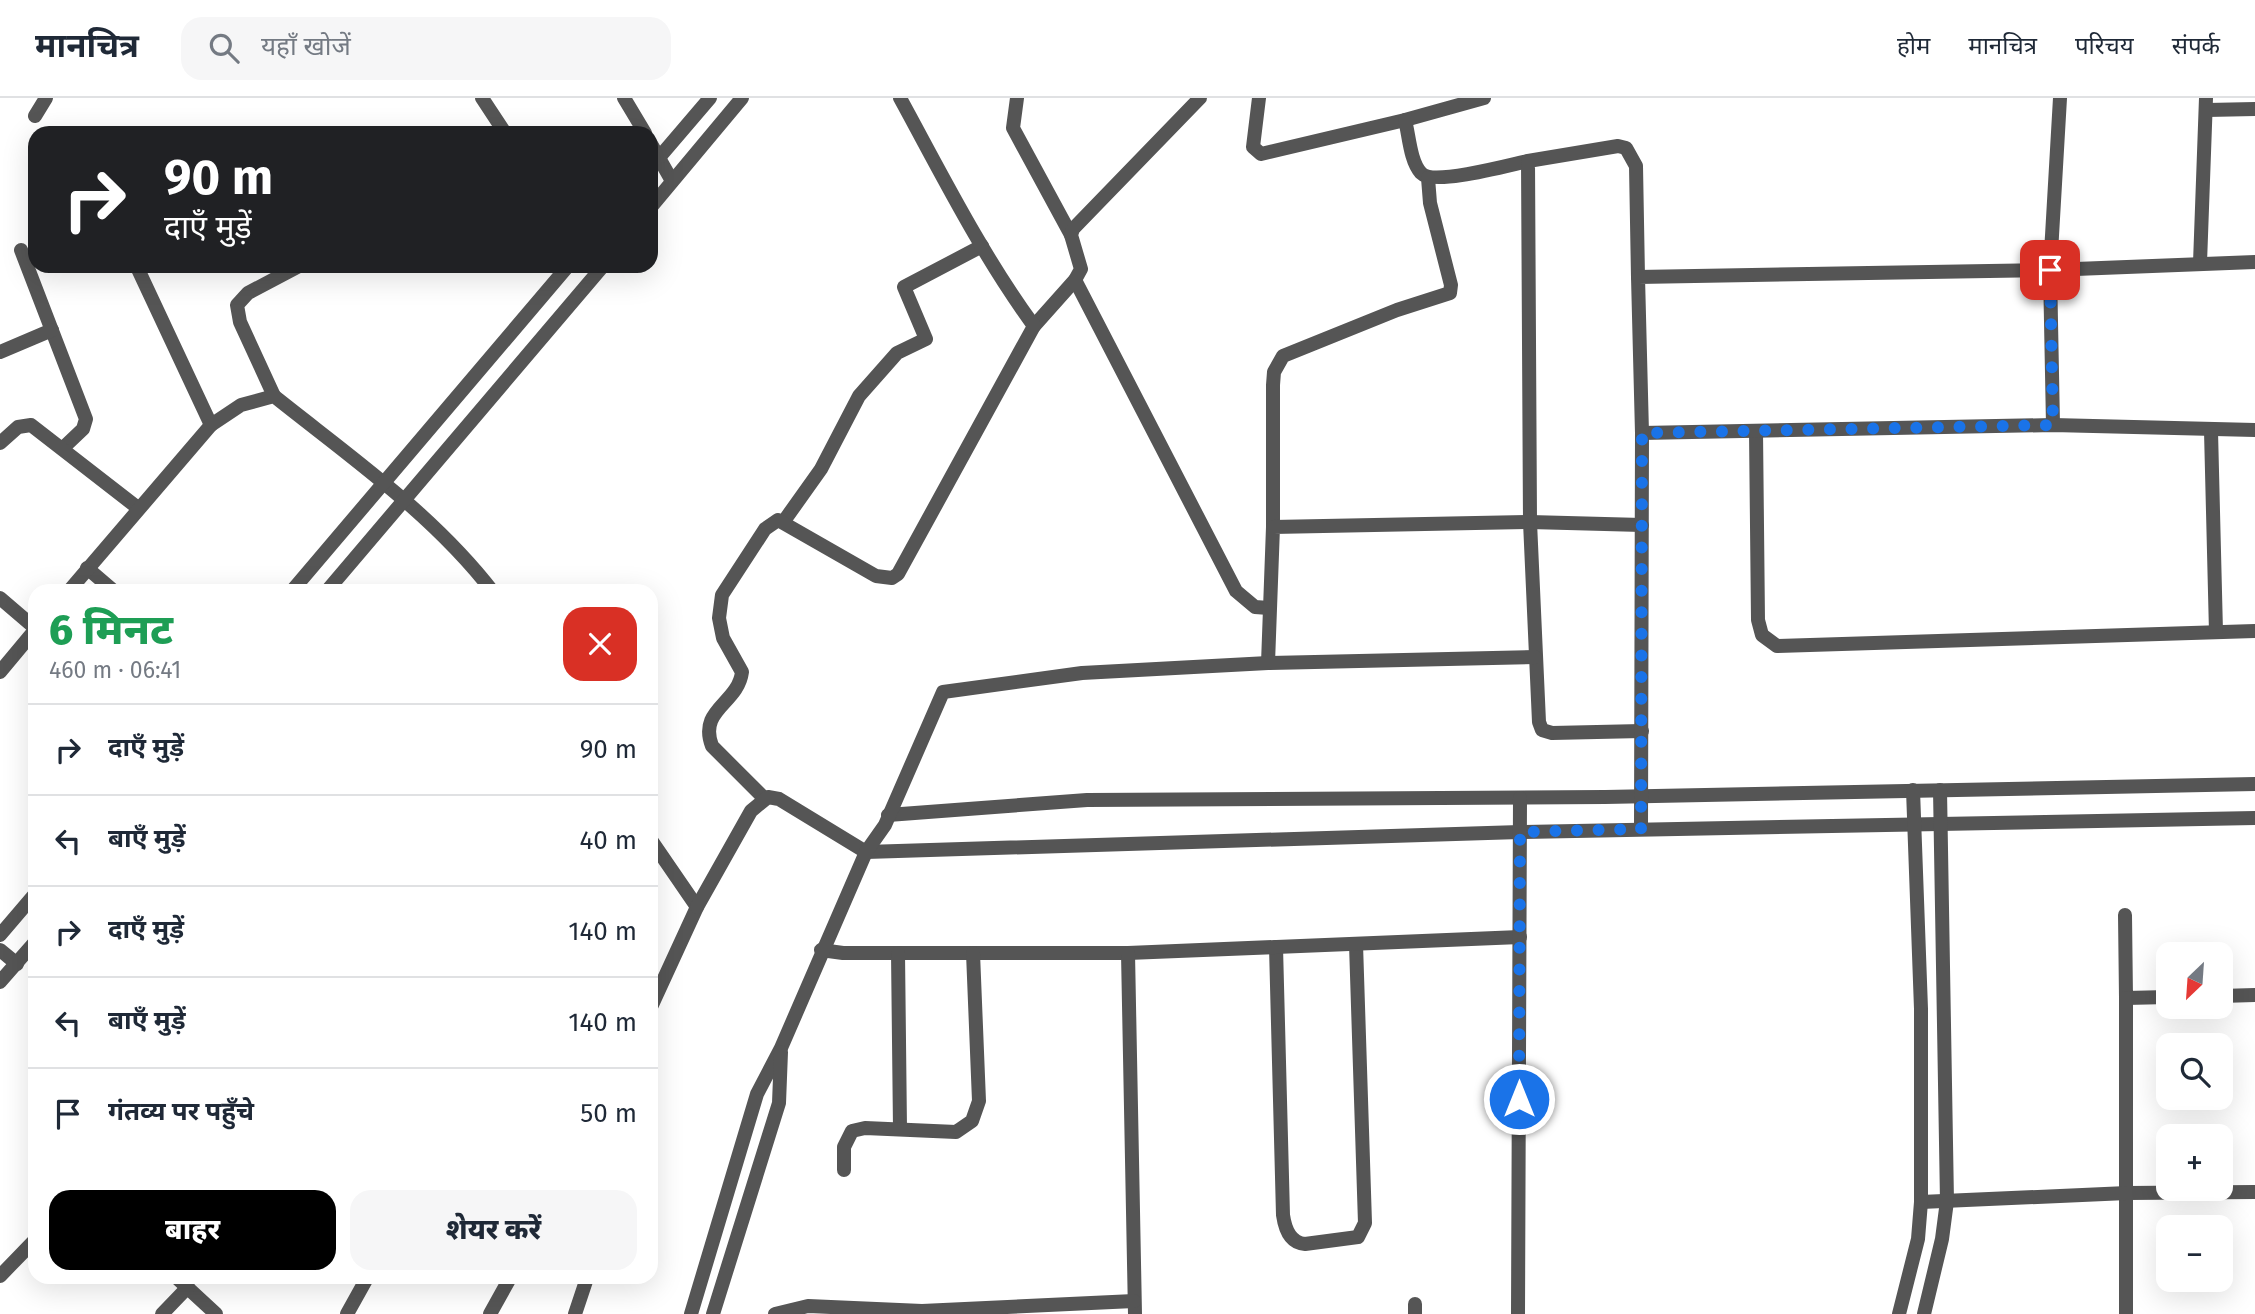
<!DOCTYPE html>
<html lang="hi">
<head>
<meta charset="utf-8">
<style>
	:root { --surface:#fff; --page:#f6f6f7; --text:#1f2937; --muted:#747a83; --line:#e0e1e3; --accent:#000 }
	body { margin:0; font-family:"Fira Sans","Noto Sans Devanagari",sans-serif; background:var(--page); color:var(--text); height:100vh; display:flex; flex-direction:column; font-size:26px; white-space:nowrap }
	* { box-sizing:border-box; margin:0 }
	p { font-size:23px; color:var(--muted) }
	.icon { flex:none; width:38px; height:38px; fill:none; stroke:currentColor; stroke-width:2; stroke-linecap:round; stroke-linejoin:round }
	.map { position:relative; flex:1; overflow:hidden }
	.sheet { position:absolute; left:28px; top:486px; width:630px; height:700px; display:flex; flex-direction:column; background:var(--surface); border-radius:21px; box-shadow:0 7px 28px #0002 }
	.sheet>* { flex:none }
	.top-card { position:absolute; left:28px; top:28px; width:630px; height:147px; border-radius:21px; box-shadow:0 7px 28px #0002; background:#202124; color:#fff; overflow:hidden }
	.needle { width:46px; rotate:205deg }
	.tools { position:absolute; left:2156px; top:844px; display:grid; gap:14px }
	.tools a { display:grid; place-items:center; width:77px; height:77px; border-radius:14px; background:var(--surface); box-shadow:0 7px 28px #0002; font-size:35px }
	.pin { position:absolute; display:grid; place-items:center; width:60px; height:60px; color:#fff; margin:-30px; border-radius:14px; box-shadow:0 4px 10px #0006 }
	.me { position:absolute; width:77px; margin:-38px; rotate:0deg; stroke-linejoin:round; filter:drop-shadow(0 0 5px #0008) }
	.turn { display:flex; align-items:center; gap:24px; height:147px; padding:0 21px; font-size:32px }
	.turn .icon { width:91px; height:91px; stroke-width:2.5 }
	.turn b { display:block; font-size:49px; line-height:60px }
	.round { display:grid; place-items:center; flex:none; width:74px; height:74px; border-radius:21px; background:var(--page) }
	.headline { display:flex; align-items:center; justify-content:space-between; height:119px; padding:0 21px }
	h1 { font-size:42px; font-weight:800; line-height:52px; color:#1e9e55 }
	.button { display:flex; gap:14px; margin-top:auto; padding:14px 21px }
	.button a { flex:1; height:80px; border-radius:21px; background:var(--accent); color:#fff; font-size:28px; font-weight:800; line-height:80px; text-align:center }
	.button a+a { background:var(--page); color:var(--text) }
	ul { padding:0; list-style:none }
	li { display:flex; align-items:center; gap:21px; height:91px; padding:0 21px; border-top:2px solid var(--line) }
	li div { flex:1 }
	li b { display:block; font-size:26px }
	li em { font-style:normal }
	header { display:flex; align-items:center; gap:42px; box-sizing:border-box; height:98px; padding:0 35px; background:var(--surface); border-bottom:2px solid var(--line) }
	header strong { font-size:33px }
	nav { display:flex; gap:38px; margin-inline-start:auto; font-size:24px }
	.search { width:490px; height:63px; background:var(--page); display:flex; align-items:center; gap:18px; box-sizing:border-box; padding:0 24px; border-radius:21px; color:var(--muted); font-size:26px }
	.map>svg:first-child { display:block }
	.lines { fill:none; stroke-linecap:round; stroke-linejoin:round }
	.minor { stroke:#555; stroke-width:14 }
	.tertiary { stroke:#555; stroke-width:14 }
	.route { stroke:#1a73e8; stroke-width:12; stroke-dasharray:0 21.6 }
</style>
</head>
<body>
<header>
<strong>मानचित्र</strong>
<div class="search"><svg class="icon" aria-label="search" viewBox="0 0 24 24"><circle cx="10" cy="10" r="6"/><path d="M15 15l6 6"/></svg>यहाँ खोजें</div>
<nav><a>होम</a><a>मानचित्र</a><a>परिचय</a><a>संपर्क</a></nav>
</header>
<div class="map">
<svg width="2255" height="1216" viewBox="0 0 2255 1216">
	<rect width="100%" height="100%" fill="#fff"/>
	<g class="lines">
		<g class="minor">
			<polyline points="482,0 505,35"/>
			<polyline points="624,0 645,35"/>
			<polyline points="1017,0 1013,30 1071,137"/>
			<polyline points="1259,0 1253,49 1261,56 1405,22"/>
			<path d="M1484 0 1405 22C1409 37 1410 63 1421 75 1433 88 1509 67 1528 63"/>
			<polyline points="2207,12 2255,11"/>
			<polyline points="35,18 46,0"/>
			<polyline points="651,46 672,83"/>
			<polyline points="21,152 86,321 83,331 63,350"/>
			<polyline points="2200,165 2206,0"/>
			<polyline points="137,169 211,327"/>
			<polyline points="1638,179 1636,68 1626,50 1618,48 1528,63 1530,424 1539,624 1542,632 1552,635 1642,633"/>
			<polyline points="1075,182 1236,493 1255,509 1269,510"/>
			<polyline points="1034,228 1075,182 1081,171 1071,137 1073,131 1200,0"/>
			<polyline points="0,254 52,232"/>
			<polyline points="274,298 240,224 237,207 248,195 299,168"/>
			<polyline points="2053,327 2050,172 2060,0"/>
			<polyline points="1756,333 1758,522 1762,537 1777,548 2255,533"/>
			<polyline points="2211,333 2216,534"/>
			<polyline points="1642,335 2053,327 2255,332"/>
			<polyline points="0,345 18,329 31,327 138,410"/>
			<polyline points="784,423 821,371 859,298 897,255 926,241 904,189 982,148"/>
			<polyline points="1273,429 1273,287 1274,274 1283,258 1397,212 1450,195 1451,187 1430,105 1428,80"/>
			<polyline points="87,470 115,494"/>
			<path d="M68 494 211 327 241 307 274 298C349 358 433 416 493 494"/>
			<polyline points="0,500 35,530"/>
			<polyline points="1268,565 1273,429 1530,424 1642,427"/>
			<polyline points="0,574 35,532"/>
			<path d="M764 700 712 648C698 611 738 606 742 574L723 540 719 520 722 497 765 431 778 422 876 478 892 480 898 476 1034 228C982 157 942 77 900 0"/>
			<polyline points="888,717 1087,702 1605,699 2255,686"/>
			<polyline points="1641,731 1642,335 1638,179 2050,172 2255,164"/>
			<polyline points="651,742 697,809 651,909"/>
			<polyline points="697,809 751,713 768,699 779,701 866,754 1520,734 2255,720"/>
			<polyline points="2125,817 2126,900 2168,899"/>
			<path d="M1276 849 1283 1117C1285 1131 1290 1145 1305 1146L1358 1139 1365 1125 1356 846"/>
			<polyline points="0,852 17,866"/>
			<polyline points="821,852 843,855 1128,855 1520,839"/>
			<polyline points="898,855 900,1031"/>
			<polyline points="1128,855 1135,1216"/>
			<polyline points="2221,898 2255,897"/>
			<polyline points="2126,900 2126,1216"/>
			<polyline points="844,1072 844,1049 852,1033 865,1030 956,1034 972,1023 979,1003 973,855"/>
			<polyline points="1921,1104 2127,1095 2255,1094"/>
			<polyline points="0,1178 35,1142"/>
			<polyline points="177,1180 216,1216"/>
			<polyline points="1415,1206 1415,1216"/>
			<polyline points="162,1216 188,1189"/>
			<polyline points="347,1216 367,1180"/>
			<polyline points="490,1216 510,1180"/>
			<polyline points="575,1216 587,1180"/>
			<polyline points="691,1216 757,996 781,950 866,754 885,727 943,594 1082,575 1268,565 1535,559"/>
			<polyline points="713,1216 779,1005 781,954"/>
			<polyline points="775,1216 808,1208 922,1213 1134,1203"/>
			<polyline points="1518,1216 1520,700"/>
			<polyline points="1899,1216 1918,1141 1921,1104 1921,911 1913,692"/>
			<polyline points="1924,1216 1942,1141 1947,1103 1940,692"/>
		</g>
		<g class="tertiary">
			<polyline points="651,69 710,0"/>
			<polyline points="651,109 742,0"/>
			<polyline points="291,494 568,168"/>
			<polyline points="326,494 603,168"/>
			<polyline points="0,837 35,796"/>
			<polyline points="0,884 35,844"/>
		</g>
	</g>
	<g class="lines">
		<polyline class="route" points="1519,1001 1520,734 1641,731 1642,335 2053,327 2050,172"/>
	</g>
</svg>
<div class="tools">
<a><svg class="needle" viewBox="-14 -14 28 28"><path d="M0-13l5 13h-10z" fill="#e53935"/><path d="M0 13l5-13h-10z" fill="#747a83"/></svg></a>
<a><svg class="icon" aria-label="search" viewBox="0 0 24 24"><circle cx="10" cy="10" r="6"/><path d="M15 15l6 6"/></svg></a>
<a>+</a>
<a>−</a>
</div>
<div class="pin" style="left:2050px;top:172px;background:#d93025"><svg class="icon" aria-label="arrive" viewBox="0 0 24 24"><path d="M6 21V4h12l-3 4 3 4H6"/></svg></div>
<svg class="me" style="left:1519px;top:1001px" viewBox="-20 -20 40 40"><circle r="17" fill="#1a73e8" stroke="#fff" stroke-width="3"/><path d="M0-11L8 9 0 5-8 9z" fill="#fff"/></svg>
<div class="top-card">
<div class="turn"><svg class="icon" aria-label="right" viewBox="0 0 24 24"><path d="M7 20v-9h11M14 6l5 5-5 5"/></svg><div><b>90 m</b>दाएँ मुड़ें</div></div>
</div>
<section class="sheet">
<div class="headline"><div><h1>6 मिनट</h1><p>460 m · 06:41</p></div><a class="round" style="background:#d93025;color:#fff"><svg class="icon" aria-label="close" viewBox="0 0 24 24"><path d="M6 6l12 12M18 6L6 18"/></svg></a></div>
<ul>
<li><svg class="icon" aria-label="right" viewBox="0 0 24 24"><path d="M7 20v-9h11M14 6l5 5-5 5"/></svg><div><b>दाएँ मुड़ें</b></div><em>90 m</em></li>
<li><svg class="icon" aria-label="left" viewBox="0 0 24 24"><path d="M17 20v-9H6M10 6l-5 5 5 5"/></svg><div><b>बाएँ मुड़ें</b></div><em>40 m</em></li>
<li><svg class="icon" aria-label="right" viewBox="0 0 24 24"><path d="M7 20v-9h11M14 6l5 5-5 5"/></svg><div><b>दाएँ मुड़ें</b></div><em>140 m</em></li>
<li><svg class="icon" aria-label="left" viewBox="0 0 24 24"><path d="M17 20v-9H6M10 6l-5 5 5 5"/></svg><div><b>बाएँ मुड़ें</b></div><em>140 m</em></li>
<li><svg class="icon" aria-label="arrive" viewBox="0 0 24 24"><path d="M6 21V4h12l-3 4 3 4H6"/></svg><div><b>गंतव्य पर पहुँचे</b></div><em>50 m</em></li>
</ul>
<div class="button"><a>बाहर</a><a>शेयर करें</a></div>
</section>
</div>
</body>
</html>
